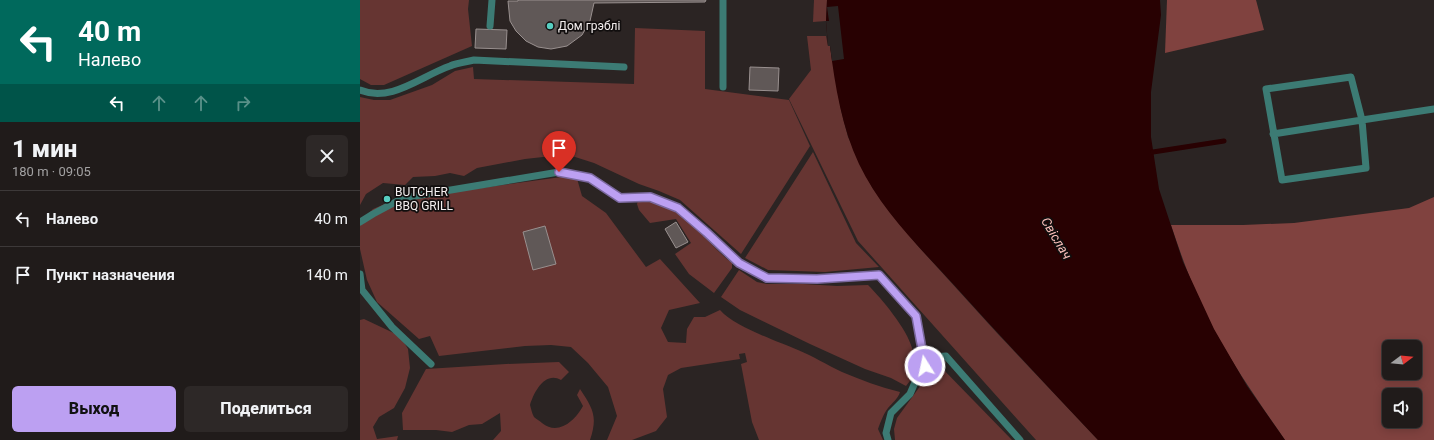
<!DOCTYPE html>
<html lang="ru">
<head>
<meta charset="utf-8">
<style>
	:root { --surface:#201b1a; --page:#2d2827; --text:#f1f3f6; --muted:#a2a1a2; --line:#3d3939; --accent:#bca0f2 }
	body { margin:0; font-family:Roboto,sans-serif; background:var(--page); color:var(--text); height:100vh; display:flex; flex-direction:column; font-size:15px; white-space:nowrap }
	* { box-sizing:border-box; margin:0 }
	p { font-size:13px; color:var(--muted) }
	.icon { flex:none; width:22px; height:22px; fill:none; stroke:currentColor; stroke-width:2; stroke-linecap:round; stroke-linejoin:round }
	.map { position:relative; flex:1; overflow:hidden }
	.side { display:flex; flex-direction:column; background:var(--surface); width:360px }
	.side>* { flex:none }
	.hud { background:#00695c; color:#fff; overflow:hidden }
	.needle { width:26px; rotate:74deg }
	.tools { position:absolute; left:1022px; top:340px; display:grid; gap:8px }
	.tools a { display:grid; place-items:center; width:40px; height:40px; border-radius:6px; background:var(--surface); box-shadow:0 2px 10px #0003,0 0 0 1px var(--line); font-size:20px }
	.pin { position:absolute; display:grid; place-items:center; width:34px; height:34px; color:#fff; margin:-41px -17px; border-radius:50% 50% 50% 0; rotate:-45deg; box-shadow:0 0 4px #0007 }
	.pin .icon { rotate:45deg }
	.me { position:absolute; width:44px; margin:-22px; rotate:350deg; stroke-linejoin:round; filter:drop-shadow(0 0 3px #0008) }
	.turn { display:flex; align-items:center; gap:14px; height:84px; padding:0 12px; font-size:18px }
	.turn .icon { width:52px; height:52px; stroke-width:2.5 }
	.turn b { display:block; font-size:28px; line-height:34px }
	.lanes { display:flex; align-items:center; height:38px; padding:0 12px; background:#0003; justify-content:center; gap:20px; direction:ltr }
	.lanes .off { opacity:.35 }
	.round { display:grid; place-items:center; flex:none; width:42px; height:42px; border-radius:6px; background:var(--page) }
	.head { display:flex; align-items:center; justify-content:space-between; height:68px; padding:0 12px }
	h1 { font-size:24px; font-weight:800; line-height:30px }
	.cta { display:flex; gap:8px; margin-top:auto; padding:8px 12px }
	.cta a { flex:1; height:46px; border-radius:6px; background:var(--accent); color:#111; font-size:16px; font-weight:800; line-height:46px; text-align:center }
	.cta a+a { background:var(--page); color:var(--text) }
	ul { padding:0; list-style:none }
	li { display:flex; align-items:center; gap:12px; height:56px; padding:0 12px; border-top:1px solid var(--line) }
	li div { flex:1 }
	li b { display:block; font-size:15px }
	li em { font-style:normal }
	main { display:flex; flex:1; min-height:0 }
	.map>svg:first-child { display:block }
	.green { fill:#663532 }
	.forest { fill:#80423f; fill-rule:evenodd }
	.water { fill:#280102 }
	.pier { fill:#2b2423 }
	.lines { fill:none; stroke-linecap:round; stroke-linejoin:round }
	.stream { stroke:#280102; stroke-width:5 }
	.building { fill:#605857; stroke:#99908f }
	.service { stroke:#3c7b74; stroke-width:7 }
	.route-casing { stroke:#7a689d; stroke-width:10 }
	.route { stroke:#bca0f2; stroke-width:7 }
	.poi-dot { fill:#57cec1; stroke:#110e0e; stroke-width:1.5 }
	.labels { text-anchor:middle; stroke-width:3.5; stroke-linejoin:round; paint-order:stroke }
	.poi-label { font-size:12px; fill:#f4efef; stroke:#110e0e; text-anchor:start }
	.water-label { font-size:13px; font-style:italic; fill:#fdc1bc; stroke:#110e0e }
</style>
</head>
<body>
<main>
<section class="side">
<div class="hud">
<div class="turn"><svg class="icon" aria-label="left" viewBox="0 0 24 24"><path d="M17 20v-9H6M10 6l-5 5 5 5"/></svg><div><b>40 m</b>Налево</div></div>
<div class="lanes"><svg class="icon" aria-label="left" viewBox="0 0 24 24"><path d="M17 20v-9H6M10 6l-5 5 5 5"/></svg><svg class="icon off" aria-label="ahead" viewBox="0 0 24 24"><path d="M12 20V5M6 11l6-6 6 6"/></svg><svg class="icon off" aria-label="ahead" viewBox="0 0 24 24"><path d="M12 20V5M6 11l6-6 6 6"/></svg><svg class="icon off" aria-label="right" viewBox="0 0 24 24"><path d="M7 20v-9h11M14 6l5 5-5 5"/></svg></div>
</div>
<div class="head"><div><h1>1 мин</h1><p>180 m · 09:05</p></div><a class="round"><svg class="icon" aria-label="close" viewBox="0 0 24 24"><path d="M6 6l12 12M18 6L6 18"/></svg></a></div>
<ul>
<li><svg class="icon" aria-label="left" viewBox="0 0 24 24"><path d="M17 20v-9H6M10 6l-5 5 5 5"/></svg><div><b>Налево</b></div><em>40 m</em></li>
<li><svg class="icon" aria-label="arrive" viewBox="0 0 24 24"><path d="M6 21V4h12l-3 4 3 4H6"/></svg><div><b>Пункт назначения</b></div><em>140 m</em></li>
</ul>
<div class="cta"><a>Выход</a><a>Поделиться</a></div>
</section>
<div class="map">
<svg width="1074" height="440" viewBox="0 0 1074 440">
	<rect width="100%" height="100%" fill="#2b2423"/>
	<g class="green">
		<polygon points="0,0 109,0 108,9 112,46 24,85 11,85 0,79"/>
		<polygon points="454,0 467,0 466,21 453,22"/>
		<polygon points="275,28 345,31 345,89 429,100 450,146 381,254 320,200 299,191 279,184 234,163 212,156 192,156 165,159 117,168 104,176 90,173 75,176 53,177 45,185 23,183 6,194 0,205 0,97 14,100 30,100 72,85 95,71 113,67 114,79 274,84"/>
		<polygon points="447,36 466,36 468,46 470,46 481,110 488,137 512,187 526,207 557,245 637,333 738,440 676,440 498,241 429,99 451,70"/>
		<polygon points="453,152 496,243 519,267 465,272 408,270 385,258"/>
		<path d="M216 175 222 196 246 213 286 267 300 259 340 303 309 310 301 328 308 342 326 343 327 329 334 317H345L360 310C375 327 417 341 438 350 453 356 467 365 482 372 501 380 520 387 540 392 538 399 532 403 528 408 523 415 521 421 518 429L523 440H399L392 422 381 364 387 362 385 353 379 354 380 359 321 368 308 375 303 389 307 417 296 431 272 440H247L257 416 248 387 228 363 211 347 191 345 165 346 79 356 70 336 59 339 17 302 7 280 0 249V222L13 209 34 200Z"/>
		<path d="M285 200C294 201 303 203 312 208 334 222 351 247 372 263V268L354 293 329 274 315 254 331 243 316 219 290 223 279 210 277 204 278 201Z"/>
		<path d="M379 270 397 282 407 284H443L477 286 508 285C522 299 547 329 552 348 555 356 555 365 556 373L546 386 531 378 505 369 450 344 380 310 361 297Z"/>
		<polygon points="4,319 40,336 48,349 50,368 45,388 34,408 19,417 13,427 17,439 38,436 37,440 0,440 0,320"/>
		<path d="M199 362 209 372 201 380C185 371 174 392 170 405 171 408 172 414 174 417 176 419 180 421 182 423 198 436 215 421 223 406L217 395 220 389C233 409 238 416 230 440H133L141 431 140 413 122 424 109 425 92 432 76 430H43L42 413 66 369 146 364Z"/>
		<polygon points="577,363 652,440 535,440 534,429 537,418"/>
	</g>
	<g class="forest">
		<polygon points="807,0 896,0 904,30 805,53"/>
		<path d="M1074 197V440H925C900 404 875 368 854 330 836 297 823 261 811 225H883L934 223 1049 208ZM1029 347H1055V373H1029ZM1029 395H1055V421H1029Z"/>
	</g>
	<path class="water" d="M467 0H800L801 15 791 92V137L799 189 823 262 854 329 887 386 925 440H738C690 389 641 337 594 285 560 248 521 210 499 164 482 128 475 86 470 46H468L466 21Z"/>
	<polygon class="pier" points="478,6 484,59 472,61 470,46 468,46 466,21 469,21 467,7"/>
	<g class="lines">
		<polyline class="stream" points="793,152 864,141"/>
	</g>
	<g class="building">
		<polygon points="158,0 346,0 345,2 234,3 230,21 222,35 207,46 191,49 178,47 166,41 156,31 150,21 148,1 158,1"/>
		<polygon points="116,29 147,30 146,49 115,48"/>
		<polygon points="390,67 419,68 418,91 389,90"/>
		<polygon points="316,222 328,242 316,248 305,229"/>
		<polygon points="185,226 196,264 173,270 163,232"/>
	</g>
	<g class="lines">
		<g class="service">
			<polyline points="130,26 132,0"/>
			<polyline points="363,87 363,0"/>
			<path d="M0 90C31 103 61 76 90 66 97 63 106 62 114 60L264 67"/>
			<polyline points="913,134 1002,120 1006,168 922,180 906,89 991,77 1002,120 1074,109"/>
			<polyline points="0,222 13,214 43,198 199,172 230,178 260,198 290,197 318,208 346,232 379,263 407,278 457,279 519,275 556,316 565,366 556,380 550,394 531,413 526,433 528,440"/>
			<polyline points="0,274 2,290 32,327 71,364"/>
			<polyline points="565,366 573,357 586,356 660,440"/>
		</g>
	</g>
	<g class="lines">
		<defs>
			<polyline id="route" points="199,172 230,178 260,198 290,197 318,208 346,232 379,263 407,278 457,279 519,275 556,316 565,366"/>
		</defs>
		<use href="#route" class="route-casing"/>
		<use href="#route" class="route"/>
	</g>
	<g class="poi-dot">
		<circle cx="190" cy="26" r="4"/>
		<circle cx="27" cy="199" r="4"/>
	</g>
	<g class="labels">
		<g class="poi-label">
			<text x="198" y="30">Дом грэблі</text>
			<text x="35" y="196">BUTCHER<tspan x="35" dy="14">BBQ GRILL</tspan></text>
		</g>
		<g class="water-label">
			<text transform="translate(697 238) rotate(59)" y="5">Свіслач</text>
		</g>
	</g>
</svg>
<div class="tools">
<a><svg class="needle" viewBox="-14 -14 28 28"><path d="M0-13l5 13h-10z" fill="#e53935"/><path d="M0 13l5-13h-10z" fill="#a2a1a2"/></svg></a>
<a><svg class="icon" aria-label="sound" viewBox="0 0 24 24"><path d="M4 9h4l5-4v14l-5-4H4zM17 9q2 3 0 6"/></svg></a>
</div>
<div class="pin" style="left:199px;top:172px;background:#d93025"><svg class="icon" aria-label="arrive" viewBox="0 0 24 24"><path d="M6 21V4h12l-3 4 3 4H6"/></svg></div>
<svg class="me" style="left:565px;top:366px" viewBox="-20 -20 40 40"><circle r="17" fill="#bca0f2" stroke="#fff" stroke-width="3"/><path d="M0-11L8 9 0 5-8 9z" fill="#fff"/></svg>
</div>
</main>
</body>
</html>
